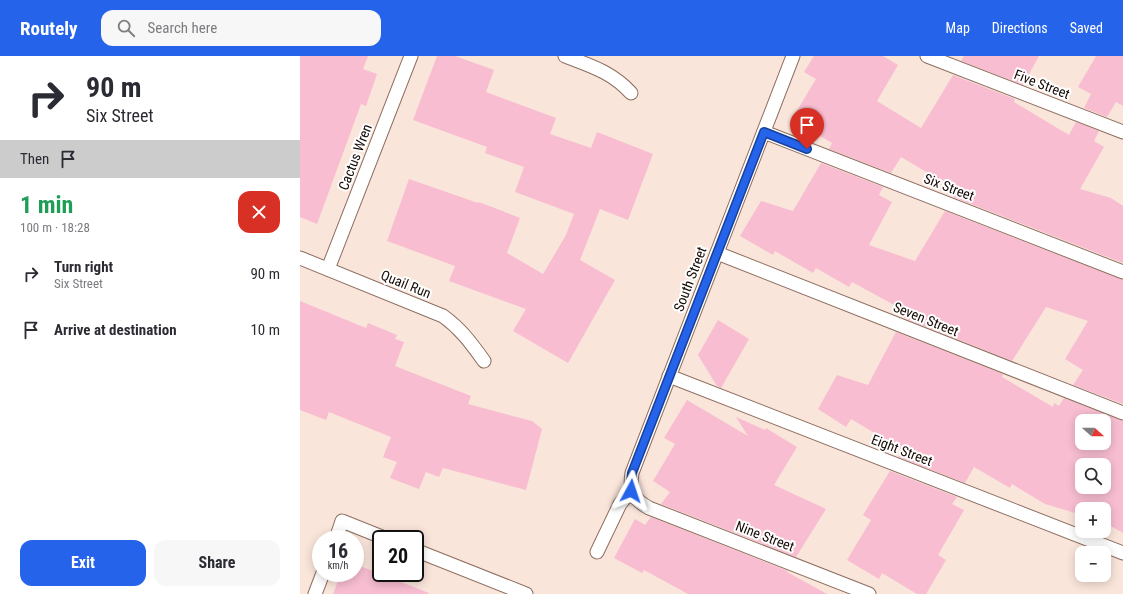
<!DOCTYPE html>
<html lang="en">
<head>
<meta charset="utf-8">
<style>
	:root { --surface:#fff; --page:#f7f7f7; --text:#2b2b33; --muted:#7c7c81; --accent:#2563eb }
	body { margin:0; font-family:"Roboto Condensed",sans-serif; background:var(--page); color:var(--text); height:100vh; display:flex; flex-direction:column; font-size:15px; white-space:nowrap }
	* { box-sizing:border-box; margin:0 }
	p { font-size:13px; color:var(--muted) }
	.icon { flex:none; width:22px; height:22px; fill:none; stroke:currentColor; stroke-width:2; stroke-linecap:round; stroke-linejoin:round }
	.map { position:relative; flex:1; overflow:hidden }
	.panel { display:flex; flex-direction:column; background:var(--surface); width:300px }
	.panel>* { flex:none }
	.guide { background:#fff; color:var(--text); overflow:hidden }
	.needle { width:26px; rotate:111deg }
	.tools { position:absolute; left:775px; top:358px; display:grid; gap:8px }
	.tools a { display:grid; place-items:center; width:36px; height:36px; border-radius:8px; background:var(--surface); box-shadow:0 2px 10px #0003; font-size:20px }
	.speed { position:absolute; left:12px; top:474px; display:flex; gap:8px; font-size:20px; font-weight:700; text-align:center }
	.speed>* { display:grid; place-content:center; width:52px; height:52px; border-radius:50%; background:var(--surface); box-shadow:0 2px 10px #0003; line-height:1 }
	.speed small { font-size:10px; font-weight:400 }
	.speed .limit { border:2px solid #111; border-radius:6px; background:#fff; color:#111 }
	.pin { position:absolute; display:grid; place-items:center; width:34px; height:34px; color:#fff; margin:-41px -17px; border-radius:50% 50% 50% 0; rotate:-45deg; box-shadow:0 0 4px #0007 }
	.pin .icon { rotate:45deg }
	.me { position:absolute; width:44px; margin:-22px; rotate:5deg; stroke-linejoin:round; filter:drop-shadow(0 0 3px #0008) }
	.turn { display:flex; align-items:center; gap:14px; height:84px; padding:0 20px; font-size:18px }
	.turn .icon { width:52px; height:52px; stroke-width:2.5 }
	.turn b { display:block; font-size:28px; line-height:34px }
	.then { display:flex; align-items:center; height:38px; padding:0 20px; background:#0003; gap:8px; font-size:15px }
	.round { display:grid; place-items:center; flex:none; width:42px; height:42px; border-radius:12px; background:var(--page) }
	.head { display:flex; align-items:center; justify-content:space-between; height:68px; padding:0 20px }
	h1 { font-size:24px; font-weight:700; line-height:30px; color:#1e9e55 }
	.action { display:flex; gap:8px; margin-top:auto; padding:8px 20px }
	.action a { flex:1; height:46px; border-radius:12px; background:var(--accent); color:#fff; font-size:16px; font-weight:700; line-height:46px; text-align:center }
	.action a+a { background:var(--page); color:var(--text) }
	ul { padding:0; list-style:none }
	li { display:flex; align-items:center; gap:12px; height:56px; padding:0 20px }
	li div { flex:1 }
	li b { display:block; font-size:15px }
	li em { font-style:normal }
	header { display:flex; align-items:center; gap:24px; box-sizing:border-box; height:56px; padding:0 20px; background:var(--accent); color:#fff }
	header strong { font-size:19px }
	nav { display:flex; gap:22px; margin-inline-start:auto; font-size:14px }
	.search { width:280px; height:36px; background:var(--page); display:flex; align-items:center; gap:10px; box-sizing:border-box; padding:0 14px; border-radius:12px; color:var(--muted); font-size:15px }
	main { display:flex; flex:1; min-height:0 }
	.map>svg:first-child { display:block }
	.building { fill:#f8bdd1; fill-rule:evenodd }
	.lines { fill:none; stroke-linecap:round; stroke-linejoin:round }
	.service-casing { stroke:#8d6e5f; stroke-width:15 }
	.service { stroke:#fff; stroke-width:13 }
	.route-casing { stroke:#184099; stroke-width:10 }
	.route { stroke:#2563eb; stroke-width:7 }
	.labels { text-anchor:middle; stroke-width:4; stroke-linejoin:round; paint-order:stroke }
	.street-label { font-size:14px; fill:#150a05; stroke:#fff }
</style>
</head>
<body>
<header>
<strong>Routely</strong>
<div class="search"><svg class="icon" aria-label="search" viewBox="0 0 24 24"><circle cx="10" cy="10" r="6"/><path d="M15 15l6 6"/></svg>Search here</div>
<nav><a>Map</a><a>Directions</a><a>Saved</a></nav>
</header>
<main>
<section class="panel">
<div class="guide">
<div class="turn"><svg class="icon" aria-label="right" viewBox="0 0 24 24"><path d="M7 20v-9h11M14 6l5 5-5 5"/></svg><div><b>90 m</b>Six Street</div></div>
<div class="then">Then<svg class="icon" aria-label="arrive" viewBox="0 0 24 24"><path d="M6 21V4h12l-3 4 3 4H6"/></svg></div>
</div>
<div class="head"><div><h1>1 min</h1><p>100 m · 18:28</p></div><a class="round" style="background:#d93025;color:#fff"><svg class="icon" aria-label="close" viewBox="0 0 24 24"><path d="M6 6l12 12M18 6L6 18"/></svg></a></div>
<ul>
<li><svg class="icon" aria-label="right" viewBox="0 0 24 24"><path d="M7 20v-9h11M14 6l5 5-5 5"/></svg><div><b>Turn right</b><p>Six Street</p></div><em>90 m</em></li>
<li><svg class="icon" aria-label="arrive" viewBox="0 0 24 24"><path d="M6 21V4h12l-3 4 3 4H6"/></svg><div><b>Arrive at destination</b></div><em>10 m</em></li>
</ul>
<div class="action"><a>Exit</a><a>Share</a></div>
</section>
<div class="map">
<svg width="823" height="538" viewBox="0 0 823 538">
	<rect width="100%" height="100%" fill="#fae5da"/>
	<g class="building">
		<polygon points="0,0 68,0 63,13 77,18 66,50 61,48 17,168 0,161"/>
		<polygon points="137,0 155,0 194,14 186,36 256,62 250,78 291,92 297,76 353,98 328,164 300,153 280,204 315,224 268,307 213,275 226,253 149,225 155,210 87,185 109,123 178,147 179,146 220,162 207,197 243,218 266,179 274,158 215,136 224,111 185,97 187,91 113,64"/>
		<polygon points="514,0 583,0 598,9 577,45 621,72 653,19 715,43 714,46 769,79 776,66 799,75 794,85 804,91 780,133 811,142 823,150 823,207 653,141 657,134 601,101 591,117 529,93 532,87 492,63 516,23 504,16"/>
		<polygon points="664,0 739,0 723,29 661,5"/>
		<polygon points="796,0 823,0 823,50 816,46 807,61 784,52 791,38 778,31"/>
		<polygon points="521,107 583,131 579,139 592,146 569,189 615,205 645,155 823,224 823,348 773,329 783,314 765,303 788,265 746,251 712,305 604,262 607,256 552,226 549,231 516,212 513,217 475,195 473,199 440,180 461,145 493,155"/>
		<polygon points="0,245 66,272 68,267 97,279 95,283 104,286 95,310 171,340 168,348 232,365 242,373 226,434 143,412 139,421 126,416 119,433 90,422 97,406 83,401 91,381 29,356 26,364 0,354"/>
		<polygon points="418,264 449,283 421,332 417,330 398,299"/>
		<path d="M596 276 703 318 702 321 753 351 754 347 759 350 764 342 823 365V477L804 466V453H782V459L745 448 712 428 710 432 674 411 665 427 598 401 603 394 551 363 546 371 518 353 537 319 568 329ZM782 365H804V387H782ZM782 409H804V431H782Z"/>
		<polygon points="387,344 448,380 436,361 465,374 466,372 497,391 474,429 526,453 496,501 361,448 370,436 353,425 375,388 364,382"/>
		<polygon points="590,415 657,441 652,448 664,454 638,499 646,504 626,538 617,538 582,517 579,523 547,504 571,464 563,459"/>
		<polygon points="351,461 488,515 487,516 527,538 388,538 344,514 342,517 314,502 335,463 345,469"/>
		<polygon points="55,508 129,537 128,538 33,538 41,517 55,517"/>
	</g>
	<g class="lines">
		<defs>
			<g id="service">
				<path d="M265 0C291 10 312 16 331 37"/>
				<path d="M493 0 332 417C329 436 333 443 349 452L569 538"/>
				<polyline points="627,0 823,76"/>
				<polyline points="464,76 823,216"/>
				<polyline points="417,197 823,357"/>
				<path d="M0 202 143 260C161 273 171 287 184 305"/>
				<polyline points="28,213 111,0"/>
				<polyline points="369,320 823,497"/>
				<polyline points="36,483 42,465 87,483"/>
				<polyline points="115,494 226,538"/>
				<polyline points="297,496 320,448 331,435"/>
				<polyline points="15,538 23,517"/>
			</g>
		</defs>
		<use href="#service" class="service-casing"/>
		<use href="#service" class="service"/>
	</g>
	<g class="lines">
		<defs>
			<polyline id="route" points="331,435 331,426 332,417 464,76 507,93"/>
		</defs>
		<use href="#route" class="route-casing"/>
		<use href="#route" class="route"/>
	</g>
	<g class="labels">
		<g class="street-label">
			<text transform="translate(742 28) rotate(21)" y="5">Five Street</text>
			<text transform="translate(55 101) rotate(-69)" y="5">Cactus Wren</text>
			<text transform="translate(649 131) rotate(21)" y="5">Six Street</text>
			<text transform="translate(390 223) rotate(-69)" y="5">South Street</text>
			<text transform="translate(106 228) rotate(22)" y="5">Quail Run</text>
			<text transform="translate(626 263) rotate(22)" y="5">Seven Street</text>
			<text transform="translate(602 394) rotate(21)" y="5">Eight Street</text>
			<text transform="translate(465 480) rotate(21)" y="5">Nine Street</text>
		</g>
	</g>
</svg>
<div class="tools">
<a><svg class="needle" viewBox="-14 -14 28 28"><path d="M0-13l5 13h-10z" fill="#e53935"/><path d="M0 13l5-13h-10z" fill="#7c7c81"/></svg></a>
<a><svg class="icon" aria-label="search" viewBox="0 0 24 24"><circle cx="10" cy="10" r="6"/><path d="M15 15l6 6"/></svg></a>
<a>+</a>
<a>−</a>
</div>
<div class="speed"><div>16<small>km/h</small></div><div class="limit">20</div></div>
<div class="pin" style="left:507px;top:93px;background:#d93025"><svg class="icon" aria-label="arrive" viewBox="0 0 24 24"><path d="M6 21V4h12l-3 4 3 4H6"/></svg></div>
<svg class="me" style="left:331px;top:435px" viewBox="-20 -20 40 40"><path d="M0-17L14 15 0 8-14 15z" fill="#2563eb" stroke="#fff" stroke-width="4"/></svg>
</div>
</main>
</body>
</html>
